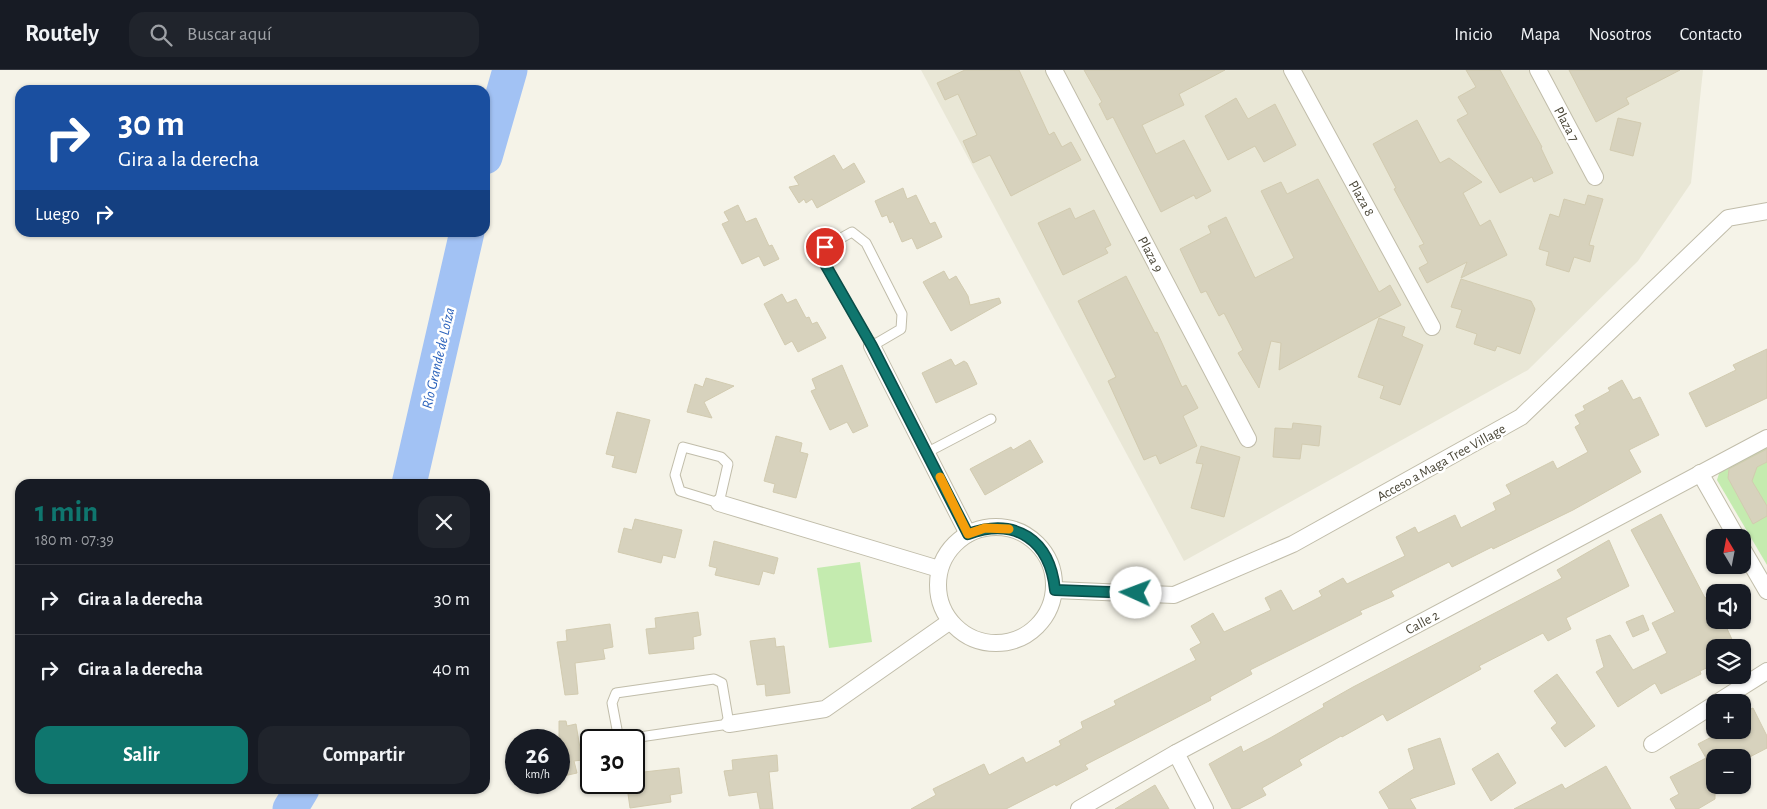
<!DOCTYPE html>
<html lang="es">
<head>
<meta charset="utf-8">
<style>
	:root { --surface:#171b24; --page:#20242c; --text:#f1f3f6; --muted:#9ea1a6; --line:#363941; --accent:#0f766e }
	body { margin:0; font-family:"Alegreya Sans",sans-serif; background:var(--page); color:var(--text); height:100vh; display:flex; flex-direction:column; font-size:19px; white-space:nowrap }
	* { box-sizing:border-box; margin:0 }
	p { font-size:16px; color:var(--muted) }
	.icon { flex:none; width:28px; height:28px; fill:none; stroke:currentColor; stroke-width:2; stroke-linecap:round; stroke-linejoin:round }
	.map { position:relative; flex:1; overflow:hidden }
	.panel { position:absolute; left:15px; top:409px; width:475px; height:315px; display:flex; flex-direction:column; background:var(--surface); border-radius:15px; box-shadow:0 1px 4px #0004 }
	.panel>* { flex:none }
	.guide { position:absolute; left:15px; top:15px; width:475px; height:152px; border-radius:15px; box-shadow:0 1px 4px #0004; background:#1a4fa0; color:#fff; overflow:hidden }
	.needle { width:32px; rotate:350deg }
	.fabs { position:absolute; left:1706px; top:459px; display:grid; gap:10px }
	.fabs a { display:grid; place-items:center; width:45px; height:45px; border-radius:10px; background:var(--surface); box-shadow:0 1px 4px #0004; font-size:25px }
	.speed { position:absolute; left:505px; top:659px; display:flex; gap:10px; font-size:25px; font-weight:700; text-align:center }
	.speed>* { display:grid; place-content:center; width:65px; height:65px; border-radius:50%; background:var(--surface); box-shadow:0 1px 4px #0004; line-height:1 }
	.speed small { font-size:12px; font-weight:400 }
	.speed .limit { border:2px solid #111; border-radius:8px; background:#fff; color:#111 }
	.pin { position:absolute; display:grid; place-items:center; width:42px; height:42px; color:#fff; margin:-21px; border:2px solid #fff; border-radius:50%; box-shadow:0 1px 5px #0007 }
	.me { position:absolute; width:55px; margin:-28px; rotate:272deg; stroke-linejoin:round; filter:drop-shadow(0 0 4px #0008) }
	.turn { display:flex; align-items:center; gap:18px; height:105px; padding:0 20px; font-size:22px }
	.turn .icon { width:65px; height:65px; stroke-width:2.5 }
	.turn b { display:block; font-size:35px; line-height:42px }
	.then { display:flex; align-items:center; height:48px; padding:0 20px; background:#0003; gap:10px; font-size:19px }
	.round { display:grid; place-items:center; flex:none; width:52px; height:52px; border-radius:15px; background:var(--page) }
	.head { display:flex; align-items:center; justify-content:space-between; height:85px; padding:0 20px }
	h1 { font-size:30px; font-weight:600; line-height:38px; color:var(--accent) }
	.primary-button { display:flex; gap:10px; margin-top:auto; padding:10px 20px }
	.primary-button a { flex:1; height:58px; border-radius:15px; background:var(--accent); color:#fff; font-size:20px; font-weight:600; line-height:58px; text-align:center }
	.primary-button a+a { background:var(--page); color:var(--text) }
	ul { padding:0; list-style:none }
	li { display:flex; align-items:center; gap:15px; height:70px; padding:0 20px; border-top:1px solid var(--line) }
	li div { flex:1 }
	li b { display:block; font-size:19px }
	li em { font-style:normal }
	header { display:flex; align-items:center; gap:30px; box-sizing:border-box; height:70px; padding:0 25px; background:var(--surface); border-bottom:1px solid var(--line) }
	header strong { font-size:24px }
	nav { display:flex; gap:28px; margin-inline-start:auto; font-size:18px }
	.search { width:350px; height:45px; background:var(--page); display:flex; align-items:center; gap:12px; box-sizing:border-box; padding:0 18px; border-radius:15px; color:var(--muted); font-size:19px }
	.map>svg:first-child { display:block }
	.residential { fill:#e9e7d6 }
	.green { fill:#c4ebaf }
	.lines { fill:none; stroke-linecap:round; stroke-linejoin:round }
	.river { stroke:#a2c2f4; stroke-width:35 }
	.building { fill:#d7d2bd; stroke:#d2cbb0 }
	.service-casing { stroke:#c1bdaa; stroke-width:11 }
	.minor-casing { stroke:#c1bdaa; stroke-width:18 }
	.service { stroke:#fff; stroke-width:9 }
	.minor { stroke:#fff; stroke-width:16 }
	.route-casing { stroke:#0a4d48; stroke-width:12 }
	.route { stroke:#0f766e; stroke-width:9 }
	.slow { stroke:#f59e0b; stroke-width:9 }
	.labels { text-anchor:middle; stroke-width:5; stroke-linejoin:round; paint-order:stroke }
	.street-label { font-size:14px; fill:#494536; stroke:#fff }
	.water-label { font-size:15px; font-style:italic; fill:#2961bb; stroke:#fff }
</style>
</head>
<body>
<header>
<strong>Routely</strong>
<div class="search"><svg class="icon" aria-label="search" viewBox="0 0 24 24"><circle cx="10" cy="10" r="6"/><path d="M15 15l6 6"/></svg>Buscar aquí</div>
<nav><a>Inicio</a><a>Mapa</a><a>Nosotros</a><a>Contacto</a></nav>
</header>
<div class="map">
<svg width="1767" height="739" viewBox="0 0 1767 739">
	<rect width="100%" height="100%" fill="#f5f3e8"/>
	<polygon class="residential" points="921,0 1703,0 1691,113 1638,191 1528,300 1184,491"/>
	<g class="green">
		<polygon points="1767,373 1767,495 1717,410 1721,397"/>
		<polygon points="860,492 872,572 829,578 817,498"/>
	</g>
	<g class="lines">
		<g class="river">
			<polyline points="485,87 510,0"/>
			<polyline points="409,414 467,162"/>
			<polyline points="290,739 302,719"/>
		</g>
	</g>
	<g class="building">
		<polygon points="965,0 1019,0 1049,65 1054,62 1062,77 1071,72 1081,90 1011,126 990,85 973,93 963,71 977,65 958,24 945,30 937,13"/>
		<polygon points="1084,0 1225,0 1179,24 1184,35 1142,55 1156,84 1184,70 1211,121 1196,129 1194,125 1161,142 1113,47 1107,50 1099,34 1102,32"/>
		<polygon points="1466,0 1500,0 1542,77 1541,78 1553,103 1534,112 1532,107 1500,123 1457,50 1468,44 1458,27 1476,17"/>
		<polygon points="1569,0 1680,0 1626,28 1629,34 1596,52"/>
		<polygon points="1236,28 1248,49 1275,34 1296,75 1264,92 1255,76 1228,90 1205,46"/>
		<polygon points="1618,48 1641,53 1633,86 1610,80"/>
		<polygon points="1417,50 1440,93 1449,88 1482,112 1463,123 1480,156 1490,150 1507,185 1461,208 1467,192 1427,213 1419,198 1428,193 1419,176 1424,174 1394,119 1396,118 1373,74"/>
		<polygon points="834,85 843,100 854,93 865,112 817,138 812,129 806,133 804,129 799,133 789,117 799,115 794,107"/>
		<polygon points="1318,109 1379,222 1390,215 1401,235 1279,300 1281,273 1271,271 1259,318 1238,283 1243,280 1224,243 1219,246 1206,221 1201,223 1180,179 1211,163 1208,156 1226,147 1255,208 1294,188 1261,121 1281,112 1287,124"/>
		<polygon points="903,118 907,129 916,125 930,154 935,152 942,167 917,179 912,168 902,172 893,151 890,153 887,145 882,147 875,131"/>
		<polygon points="1588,125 1603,129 1589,175 1594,176 1590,192 1574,187 1569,202 1546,195 1549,182 1539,179 1550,144 1559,147 1564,129 1585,135"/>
		<polygon points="738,135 746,152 756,148 769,176 772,175 779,189 764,196 759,186 742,194 722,154 729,151 724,142"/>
		<polygon points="1070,138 1075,149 1094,140 1111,175 1105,178 1108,183 1063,205 1038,153"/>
		<polygon points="944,201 949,210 956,206 968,226 970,235 999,228 1001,233 951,261 923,212"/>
		<polygon points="1126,206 1155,263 1157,262 1182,317 1186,315 1198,338 1183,346 1197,376 1160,394 1156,385 1144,390 1108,311 1116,307 1078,231"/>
		<polygon points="1461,209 1531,231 1535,239 1520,284 1497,276 1495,281 1474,274 1477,264 1456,257 1462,240 1451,237"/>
		<polygon points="782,224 787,233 796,229 806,248 809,247 812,254 817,252 826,268 798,282 792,271 785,275 764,234"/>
		<polygon points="1379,248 1405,257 1402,266 1423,275 1400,335 1380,328 1384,316 1358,307"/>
		<polygon points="1767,279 1767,328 1706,357 1689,323 1736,300 1733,295"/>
		<polygon points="951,289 955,296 964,291 967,293 977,314 936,333 922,303"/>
		<polygon points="842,295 868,356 853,363 847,352 830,360 811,321 816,319 812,309"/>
		<polygon points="706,308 734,316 704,332 712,348 687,342 695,314 703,317"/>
		<polygon points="1622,310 1633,330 1640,327 1659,365 1629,380 1641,402 1573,440 1493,479 1492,477 1452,497 1449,492 1391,521 1394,526 1360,541 1362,544 1250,600 1252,604 1210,627 1211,630 1085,695 1088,699 1056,716 1055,714 1006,739 911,739 936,725 933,719 984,694 989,705 1023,687 1026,693 1061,675 1059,671 1083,658 1081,652 1116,635 1114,631 1196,590 1190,579 1201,573 1191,556 1213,543 1224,562 1271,540 1265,528 1281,520 1293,541 1322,526 1319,521 1343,508 1347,514 1405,486 1396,467 1415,457 1418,463 1455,445 1461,458 1496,440 1493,433 1511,424 1506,415 1553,391 1557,399 1588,382 1575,357 1580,354 1575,345 1585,340 1583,336 1610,321 1608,318"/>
		<polygon points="617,342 650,350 636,403 612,397 615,386 606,384"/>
		<polygon points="1293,353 1321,356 1319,376 1302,374 1300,389 1273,387 1275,358 1292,359"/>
		<polygon points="776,366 802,373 800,382 808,384 796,428 773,422 775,414 764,411"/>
		<polygon points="1030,370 1043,392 985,425 970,399 1011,377 1013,380"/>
		<polygon points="1201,376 1240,387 1224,447 1191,438 1203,394 1196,393"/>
		<polygon points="1767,379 1767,392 1757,397 1752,411 1767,436 1767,446 1753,454 1728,408 1729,399"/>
		<polygon points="1661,444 1705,528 1715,523 1715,550 1723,550 1736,578 1715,578 1715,594 1700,601 1701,604 1661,624 1655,613 1618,637 1596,602 1604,597 1596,570 1610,565 1633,600 1667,583 1652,553 1675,542 1631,460"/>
		<polygon points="635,449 682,460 675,488 663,485 661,493 618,482 624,458 632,460"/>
		<polygon points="1609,470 1629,516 1566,548 1571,559 1548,571 1543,563 1479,596 1481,599 1387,651 1383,644 1342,667 1341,666 1299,690 1302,695 1262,718 1266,725 1239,739 1232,739 1209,694 1241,676 1243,682 1270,668 1324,637 1323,634 1353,617 1562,508 1557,500"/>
		<polygon points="714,471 778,488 774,504 763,501 759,515 715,505 717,498 709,496"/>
		<polygon points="698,542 701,565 693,567 694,579 649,584 646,559 656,558 655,548"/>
		<polygon points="1643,545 1649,560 1633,567 1626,552"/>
		<polygon points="610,554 613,577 603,579 605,589 575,593 578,624 565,625 557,572 567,571 566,560"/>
		<polygon points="775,568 776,577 784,576 790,623 766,626 765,614 757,615 750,571"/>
		<polygon points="1557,604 1595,656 1565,677 1551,658 1557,653 1534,621"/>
		<polygon points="1753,638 1767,666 1767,678 1742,691 1742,688 1715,688 1715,729 1698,739 1676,739 1670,729 1679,724 1670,707 1706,688 1698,674 1725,660 1742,660 1742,643"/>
		<polygon points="559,651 566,651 567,656 576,654 582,690 574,691 577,703 559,707"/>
		<polygon points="1440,668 1455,714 1410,729 1416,739 1389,739 1379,722 1414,699 1408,679"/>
		<polygon points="1498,683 1516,713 1491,731 1472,699"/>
		<polygon points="777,685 778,701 769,702 773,739 760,739 757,722 729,726 724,701 733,700 732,690"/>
		<polygon points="1606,696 1631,739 1514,739 1562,714 1565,719"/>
		<polygon points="679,698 682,723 670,725 671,732 630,738 627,717 636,716 635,703"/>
		<polygon points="1155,715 1169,739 1115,739"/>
	</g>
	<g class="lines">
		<defs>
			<g id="service">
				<polygon points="852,162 866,173 902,244 901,259 872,276 825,194 825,177"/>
				<polygon points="683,377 721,387 728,394 719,433 680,421 675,405"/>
				<polyline points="928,382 991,349"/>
				<polygon points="714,609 722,613 729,654 619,670 612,633 616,623"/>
			</g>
			<g id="minor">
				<polyline points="1054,0 1248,369"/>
				<polyline points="1292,0 1432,257"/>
				<polyline points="1538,0 1595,107"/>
				<polyline points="872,276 968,464"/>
				<polyline points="1700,403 1737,468"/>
				<polyline points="719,433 939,499"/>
				<circle cx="996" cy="515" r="58"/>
				<polyline points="1742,478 1767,521"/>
				<polyline points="1055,520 1174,525 1293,474 1521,347 1728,148 1767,141"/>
				<polyline points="1718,632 1767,601"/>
				<polyline points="729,654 825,639 949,552"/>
				<polyline points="1652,674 1715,634"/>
				<polyline points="1176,683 1205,739"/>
				<polyline points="1079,739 1176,683 1767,368"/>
			</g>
		</defs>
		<use href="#service" class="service-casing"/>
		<use href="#minor" class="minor-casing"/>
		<use href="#service" class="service"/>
		<use href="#minor" class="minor"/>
	</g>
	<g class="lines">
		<defs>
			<path id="route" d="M825 177V194L872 276 968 464C1016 447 1050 470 1055 520L1136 523"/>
		</defs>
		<use href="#route" class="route-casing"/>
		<use href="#route" class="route"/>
		<polyline class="slow" points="940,407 968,464 985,458 1009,459"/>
	</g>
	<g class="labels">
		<g class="street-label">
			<text transform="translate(1567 54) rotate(62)" y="5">Plaza 7</text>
			<text transform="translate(1362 128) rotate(61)" y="5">Plaza 8</text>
			<text transform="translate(1151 184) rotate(62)" y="5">Plaza 9</text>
			<text transform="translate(1441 392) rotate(-29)" y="5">Acceso a Maga Tree Village</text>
			<text transform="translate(1422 552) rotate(-28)" y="5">Calle 2</text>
		</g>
		<g class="water-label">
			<text transform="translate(438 288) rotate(-77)" y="5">Río Grande de Loíza</text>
		</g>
	</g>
</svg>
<div class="fabs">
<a><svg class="needle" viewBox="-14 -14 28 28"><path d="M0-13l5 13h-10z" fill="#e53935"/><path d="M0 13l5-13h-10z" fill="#9ea1a6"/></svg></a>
<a><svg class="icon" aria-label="sound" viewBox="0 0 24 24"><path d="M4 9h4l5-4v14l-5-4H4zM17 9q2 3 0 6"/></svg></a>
<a><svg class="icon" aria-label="layers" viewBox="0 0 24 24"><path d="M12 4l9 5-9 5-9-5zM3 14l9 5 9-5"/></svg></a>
<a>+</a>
<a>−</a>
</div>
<div class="speed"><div>26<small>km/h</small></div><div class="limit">30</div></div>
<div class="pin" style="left:825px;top:177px;background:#d93025"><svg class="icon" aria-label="arrive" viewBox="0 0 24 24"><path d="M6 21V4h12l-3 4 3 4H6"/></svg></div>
<svg class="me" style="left:1136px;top:523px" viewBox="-20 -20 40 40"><circle r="19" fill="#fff"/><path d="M0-13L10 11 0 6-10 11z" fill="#0f766e"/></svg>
<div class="guide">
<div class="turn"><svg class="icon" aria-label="right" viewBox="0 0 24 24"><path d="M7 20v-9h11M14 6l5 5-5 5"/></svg><div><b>30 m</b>Gira a la derecha</div></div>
<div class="then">Luego<svg class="icon" aria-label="right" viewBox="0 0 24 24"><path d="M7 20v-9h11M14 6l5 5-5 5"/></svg></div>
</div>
<section class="panel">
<div class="head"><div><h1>1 min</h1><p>180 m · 07:39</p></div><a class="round"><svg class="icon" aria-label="close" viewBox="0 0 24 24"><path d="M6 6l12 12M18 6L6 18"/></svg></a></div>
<ul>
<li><svg class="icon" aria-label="right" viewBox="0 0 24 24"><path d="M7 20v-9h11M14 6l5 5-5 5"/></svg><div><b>Gira a la derecha</b></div><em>30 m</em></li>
<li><svg class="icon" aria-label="right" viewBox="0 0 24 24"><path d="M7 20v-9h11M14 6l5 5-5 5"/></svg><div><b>Gira a la derecha</b></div><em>40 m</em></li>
</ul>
<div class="primary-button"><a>Salir</a><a>Compartir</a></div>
</section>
</div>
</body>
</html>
